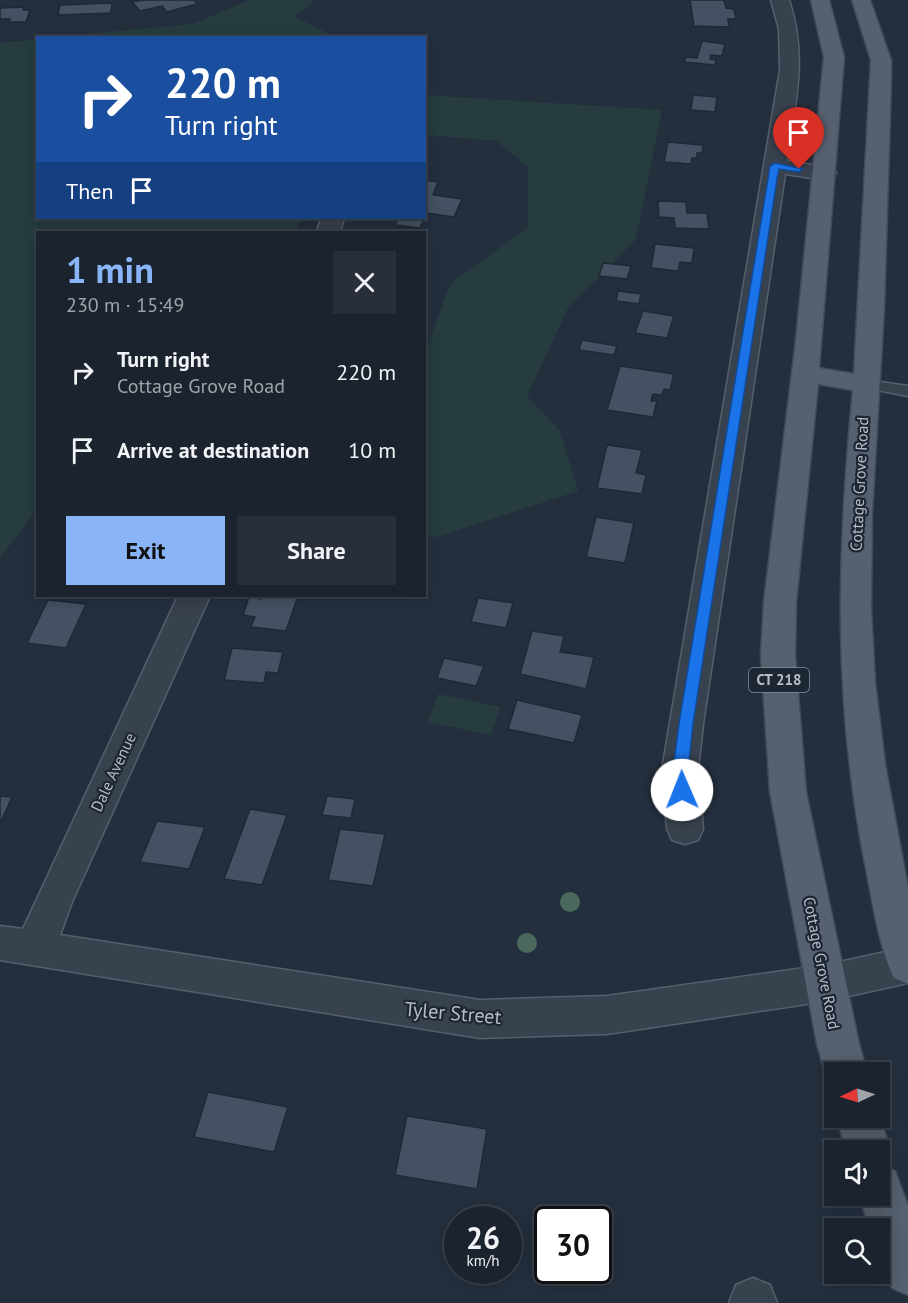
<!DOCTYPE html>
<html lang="en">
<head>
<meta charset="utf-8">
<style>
	:root { --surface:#1b232e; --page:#282f3a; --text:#f1f3f6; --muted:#a0a4aa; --line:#39404a; --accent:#8ab4f8 }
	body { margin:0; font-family:"PT Sans",sans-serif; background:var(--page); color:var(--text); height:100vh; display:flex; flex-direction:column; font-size:22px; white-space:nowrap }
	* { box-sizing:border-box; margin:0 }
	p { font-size:20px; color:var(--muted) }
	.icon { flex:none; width:33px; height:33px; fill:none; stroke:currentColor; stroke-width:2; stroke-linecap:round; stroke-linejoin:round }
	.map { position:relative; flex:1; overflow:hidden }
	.details { position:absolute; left:36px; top:231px; width:390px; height:366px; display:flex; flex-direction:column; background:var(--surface); border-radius:0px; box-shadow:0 3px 15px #0003,0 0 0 2px var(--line) }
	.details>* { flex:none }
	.top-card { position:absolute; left:36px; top:36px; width:390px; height:183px; border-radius:0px; box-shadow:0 3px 15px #0003,0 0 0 2px var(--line); background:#1a4fa0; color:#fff; overflow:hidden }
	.needle { width:39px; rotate:266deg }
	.buttons { position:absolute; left:824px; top:1062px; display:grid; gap:12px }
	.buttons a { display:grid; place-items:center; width:66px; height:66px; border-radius:0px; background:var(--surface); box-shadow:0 3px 15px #0003,0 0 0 2px var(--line); font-size:30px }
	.speed { position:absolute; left:444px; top:1206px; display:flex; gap:12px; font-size:30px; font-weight:700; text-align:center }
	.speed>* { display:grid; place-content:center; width:78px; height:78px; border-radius:50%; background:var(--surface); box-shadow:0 3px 15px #0003,0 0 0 2px var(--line); line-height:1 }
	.speed small { font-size:15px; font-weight:400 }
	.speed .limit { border:3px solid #111; border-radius:9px; background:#fff; color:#111 }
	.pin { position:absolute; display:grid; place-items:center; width:51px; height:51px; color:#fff; margin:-62px -26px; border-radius:50% 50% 50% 0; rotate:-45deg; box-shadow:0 0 6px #0007 }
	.pin .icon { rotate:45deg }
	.me { position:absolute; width:66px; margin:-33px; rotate:359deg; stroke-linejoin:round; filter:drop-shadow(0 0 4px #0008) }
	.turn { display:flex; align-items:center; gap:21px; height:126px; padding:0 30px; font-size:27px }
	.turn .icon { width:78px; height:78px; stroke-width:2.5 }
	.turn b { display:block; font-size:42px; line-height:51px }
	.then { display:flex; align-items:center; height:57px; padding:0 30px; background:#0003; gap:12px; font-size:22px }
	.round { display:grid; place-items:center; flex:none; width:63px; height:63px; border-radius:0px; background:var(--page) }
	.summary { display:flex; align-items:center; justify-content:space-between; height:102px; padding:0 30px }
	h1 { font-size:36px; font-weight:700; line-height:45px; color:var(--accent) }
	.button { display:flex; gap:12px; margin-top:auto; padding:12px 30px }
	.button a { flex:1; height:69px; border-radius:0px; background:var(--accent); color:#111; font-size:24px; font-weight:700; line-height:69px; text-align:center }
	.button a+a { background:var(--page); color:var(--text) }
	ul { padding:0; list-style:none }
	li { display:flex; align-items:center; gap:18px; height:78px; padding:0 30px }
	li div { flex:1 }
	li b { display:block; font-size:22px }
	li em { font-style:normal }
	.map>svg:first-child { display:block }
	.green { fill:#263c3f }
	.building { fill:#455162; stroke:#1f2835; stroke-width:1.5 }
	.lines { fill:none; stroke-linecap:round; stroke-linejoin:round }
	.lane-casing { stroke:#565f6c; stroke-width:3 }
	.street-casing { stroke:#565f6c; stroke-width:3 }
	.primary-casing { stroke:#414a57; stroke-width:3 }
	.lane { fill:#38414e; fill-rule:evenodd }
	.street { fill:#38414e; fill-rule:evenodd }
	.primary { fill:#56606e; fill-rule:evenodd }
	.tree { fill:#4b6a5d }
	.route { fill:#1a73e8; stroke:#114b97; stroke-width:1.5 }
	.labels { text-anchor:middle; stroke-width:4.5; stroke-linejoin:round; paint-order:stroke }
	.shield { fill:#1d2633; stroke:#878f9c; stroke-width:1.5 }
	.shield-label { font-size:15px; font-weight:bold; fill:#b4bcc9 }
	.street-label { font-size:16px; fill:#b4bcc9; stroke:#1d2633 }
	.near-street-label { font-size:20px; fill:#b4bcc9; stroke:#1d2633 }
</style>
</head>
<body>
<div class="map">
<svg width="908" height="1303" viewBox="0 0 908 1303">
	<rect width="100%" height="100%" fill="#242f3e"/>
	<g class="green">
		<polygon points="249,0 315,0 295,17 335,37 51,37 193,24"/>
		<polygon points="37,39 38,218 301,218 295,232 38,232 37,509 0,558 0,43"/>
		<polygon points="425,95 662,110 636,239 568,308 527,396 560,431 578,491 437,537 425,536 424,356 450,284 528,227 528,167 497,141 425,135"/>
		<polygon points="438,694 500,707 491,735 428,722"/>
	</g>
	<g class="building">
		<polygon points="143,0 194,0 197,4 167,12 162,6 140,11 132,2"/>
		<polygon points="690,0 724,0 726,8 734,9 736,19 728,19 729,27 694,26"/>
		<polygon points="112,3 111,13 58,15 60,5"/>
		<polygon points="24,7 23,10 30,10 26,22 9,22 10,19 0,19 0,8"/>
		<polygon points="702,41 725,44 722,56 711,55 710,59 716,60 715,65 684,62 686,57 697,58"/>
		<polygon points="693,95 717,97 715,112 691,110"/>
		<polygon points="668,142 703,145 702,153 697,153 697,158 692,158 691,164 664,162"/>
		<polygon points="424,180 438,182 433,195 462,199 454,217 427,213 420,228 395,225 399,218 424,218"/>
		<polygon points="658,201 686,202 687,213 707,213 709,229 675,228 674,218 659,217"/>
		<polygon points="655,244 694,248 692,263 680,262 678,271 651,268"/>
		<polygon points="603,263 631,266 627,279 599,276"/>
		<polygon points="618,291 641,294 639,304 616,301"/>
		<polygon points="643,311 674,316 667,338 635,333"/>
		<polygon points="582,340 617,346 614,355 579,350"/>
		<polygon points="620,366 674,374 670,390 664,389 662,395 653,394 651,401 657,401 653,417 607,410"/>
		<polygon points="607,445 642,450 636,473 646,475 642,494 597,488"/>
		<polygon points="596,517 634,523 625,563 586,557"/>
		<polygon points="262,596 298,596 286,631 251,627 255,617 243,615 249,597 261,599"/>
		<polygon points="478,598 513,603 506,628 471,622"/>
		<polygon points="48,600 86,604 66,648 27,643"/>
		<polygon points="532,631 564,636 560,652 594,657 586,689 520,674"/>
		<polygon points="232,648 283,652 278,673 266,672 264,683 224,680"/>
		<polygon points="444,658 484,666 476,686 437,678"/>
		<polygon points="517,700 582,715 574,743 508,729"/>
		<polygon points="0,796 12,797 0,824"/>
		<polygon points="327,796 355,799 351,818 322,815"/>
		<polygon points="250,809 287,815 262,885 224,879"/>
		<polygon points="157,821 205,827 189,869 140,862"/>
		<polygon points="340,829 385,834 373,886 328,880"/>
		<polygon points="208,1092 288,1107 274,1152 194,1137"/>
		<polygon points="407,1116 487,1129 477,1189 395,1175"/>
	</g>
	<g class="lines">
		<defs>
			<polygon id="lane" points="867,380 908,386 908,396 862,387 860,384 862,381"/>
			<g id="street">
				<path d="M771 0H789C808 57 795 103 787 161L833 168 836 173 833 178 825 180 785 174 703 724 698 770 703 829 698 840 685 844 672 840 667 829 662 770 780 70 779 29Z"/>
				<polygon points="322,218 344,218 340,232 316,232"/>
				<polygon points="178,596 210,596 72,902 60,935 480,1000 607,996 826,965 908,947 908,983 826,1001 607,1034 480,1038 0,960 0,926 23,929"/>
				<polygon points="753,1278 770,1285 777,1303 729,1303 736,1285"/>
			</g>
			<g id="primary">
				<path d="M811 0H829L844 57 819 368 854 374 871 60 852 0H870L891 60V80L884 308 872 512 871 609 875 682 885 764 908 888V984L894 978C878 944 873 902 865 864 833 699 837 556 853 390L818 384 796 602 795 655 806 792 859 1044 867 1072H834V1087L825 1072 817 1044 770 792 761 655 764 602 796 340 824 57Z"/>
				<polygon points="879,1114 890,1150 882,1166 895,1171 908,1206 908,1295 892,1288 879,1255 879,1228 870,1228 859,1196 879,1196 879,1150 846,1150 837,1118 879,1118"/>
			</g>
		</defs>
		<use href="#lane" class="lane-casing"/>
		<use href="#street" class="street-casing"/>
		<use href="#primary" class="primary-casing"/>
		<use href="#lane" class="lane"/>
		<use href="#street" class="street"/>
		<use href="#primary" class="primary"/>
	</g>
	<g class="tree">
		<circle cx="570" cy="902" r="10"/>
		<circle cx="527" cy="943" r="10"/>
	</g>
	<polygon class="route" points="775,163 803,169 799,172 779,169 777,179 693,724 688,770 689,790 682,796 675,790 673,770 679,724 768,179 770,166"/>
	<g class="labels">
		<rect class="shield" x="749" y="668" width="60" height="24" rx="4.5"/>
		<g class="shield-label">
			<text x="779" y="685">CT 218</text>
		</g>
		<g class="street-label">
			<text transform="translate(859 484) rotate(-87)" y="6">Cottage Grove Road</text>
			<text transform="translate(113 772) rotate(-65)" y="6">Dale Avenue</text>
			<text transform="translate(822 963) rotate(79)" y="6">Cottage Grove Road</text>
		</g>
		<g class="near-street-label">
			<text transform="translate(453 1013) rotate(5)" y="7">Tyler Street</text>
		</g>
	</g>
</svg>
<div class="buttons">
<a><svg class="needle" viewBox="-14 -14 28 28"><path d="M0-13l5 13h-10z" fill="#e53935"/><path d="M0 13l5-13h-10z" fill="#a0a4aa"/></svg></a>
<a><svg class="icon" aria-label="sound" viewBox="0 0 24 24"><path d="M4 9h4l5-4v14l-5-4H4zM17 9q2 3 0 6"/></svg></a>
<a><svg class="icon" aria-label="search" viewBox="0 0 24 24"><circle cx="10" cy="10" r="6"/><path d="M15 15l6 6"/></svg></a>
</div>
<div class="speed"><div>26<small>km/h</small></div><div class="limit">30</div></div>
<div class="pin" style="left:799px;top:169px;background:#d93025"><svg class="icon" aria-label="arrive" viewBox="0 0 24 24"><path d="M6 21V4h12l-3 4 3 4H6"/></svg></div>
<svg class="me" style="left:682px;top:790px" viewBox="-20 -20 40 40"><circle r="19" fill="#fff"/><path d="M0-13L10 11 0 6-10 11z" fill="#1a73e8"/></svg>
<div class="top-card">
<div class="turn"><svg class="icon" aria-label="right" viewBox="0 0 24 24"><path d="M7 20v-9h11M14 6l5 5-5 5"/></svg><div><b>220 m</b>Turn right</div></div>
<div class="then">Then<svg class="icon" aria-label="arrive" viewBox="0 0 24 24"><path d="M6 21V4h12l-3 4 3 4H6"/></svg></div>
</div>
<section class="details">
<div class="summary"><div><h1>1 min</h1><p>230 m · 15:49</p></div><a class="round"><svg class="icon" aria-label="close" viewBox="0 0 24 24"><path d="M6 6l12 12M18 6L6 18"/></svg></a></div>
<ul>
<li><svg class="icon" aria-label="right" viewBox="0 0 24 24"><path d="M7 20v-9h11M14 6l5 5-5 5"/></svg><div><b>Turn right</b><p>Cottage Grove Road</p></div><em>220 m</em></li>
<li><svg class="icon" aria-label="arrive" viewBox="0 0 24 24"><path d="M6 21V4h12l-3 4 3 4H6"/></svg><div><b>Arrive at destination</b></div><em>10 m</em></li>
</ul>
<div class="button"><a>Exit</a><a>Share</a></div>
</section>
</div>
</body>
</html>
